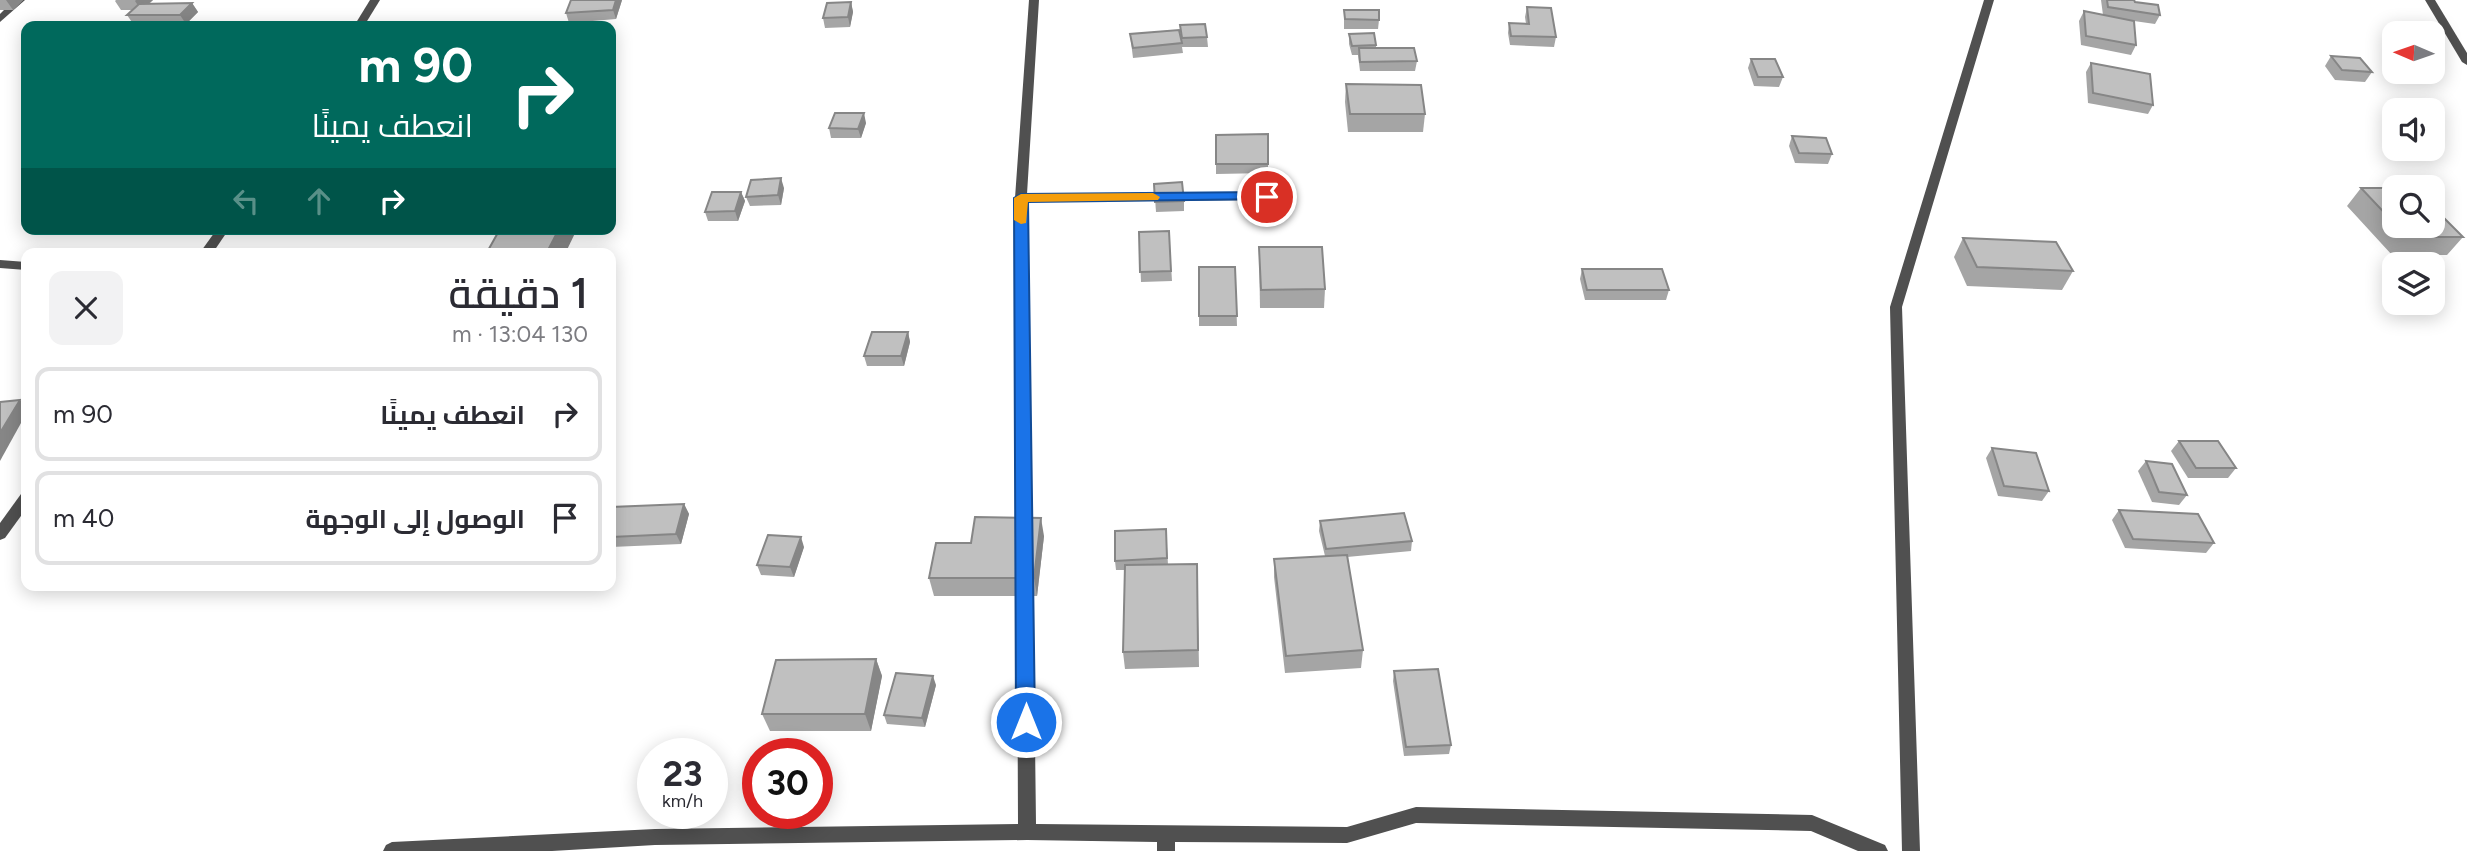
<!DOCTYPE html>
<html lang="ar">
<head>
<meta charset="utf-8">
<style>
	:root { --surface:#fff; --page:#f2f2f3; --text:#2b2b33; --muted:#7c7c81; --line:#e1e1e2 }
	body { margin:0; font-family:Figtree,Cairo,sans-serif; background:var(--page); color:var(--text); direction:rtl; height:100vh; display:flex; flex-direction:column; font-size:26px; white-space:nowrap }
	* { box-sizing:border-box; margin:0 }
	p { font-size:23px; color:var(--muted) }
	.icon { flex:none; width:38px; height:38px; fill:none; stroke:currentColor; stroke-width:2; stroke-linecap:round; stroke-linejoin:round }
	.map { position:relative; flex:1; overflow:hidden; direction:ltr }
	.panel { position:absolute; left:21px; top:248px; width:595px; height:343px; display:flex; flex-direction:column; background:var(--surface); border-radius:14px; box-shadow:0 4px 18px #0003; direction:rtl }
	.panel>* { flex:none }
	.guide { position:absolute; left:21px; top:21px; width:595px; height:214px; border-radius:14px; box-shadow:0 4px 18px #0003; direction:rtl; background:#00695c; color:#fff; overflow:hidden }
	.needle { width:46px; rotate:272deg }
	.tools { position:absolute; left:2382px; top:21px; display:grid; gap:14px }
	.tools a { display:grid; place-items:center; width:63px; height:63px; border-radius:14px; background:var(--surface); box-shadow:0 4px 18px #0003; font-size:35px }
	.speed { position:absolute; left:637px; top:738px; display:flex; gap:14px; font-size:35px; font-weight:700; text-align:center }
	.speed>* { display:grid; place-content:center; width:91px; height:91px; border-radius:50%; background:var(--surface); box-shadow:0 4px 18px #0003; line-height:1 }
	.speed small { font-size:18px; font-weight:400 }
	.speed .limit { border:10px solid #d22; background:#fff; color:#111 }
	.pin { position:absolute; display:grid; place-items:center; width:60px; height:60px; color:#fff; margin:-30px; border:4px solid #fff; border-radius:50%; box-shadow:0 2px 7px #0007 }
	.me { position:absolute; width:77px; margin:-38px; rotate:0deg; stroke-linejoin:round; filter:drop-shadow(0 0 5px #0008) }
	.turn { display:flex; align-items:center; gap:24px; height:147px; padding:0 28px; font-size:32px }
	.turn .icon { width:91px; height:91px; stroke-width:2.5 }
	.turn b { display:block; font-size:49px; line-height:60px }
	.lanes { display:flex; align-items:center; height:66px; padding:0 28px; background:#0003; justify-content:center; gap:35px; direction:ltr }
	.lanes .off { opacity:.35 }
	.round { display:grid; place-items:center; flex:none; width:74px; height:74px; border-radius:14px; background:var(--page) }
	.overview { display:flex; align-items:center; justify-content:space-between; height:119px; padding:0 28px }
	h1 { font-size:42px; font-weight:600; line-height:52px }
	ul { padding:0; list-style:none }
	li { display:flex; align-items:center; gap:21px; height:94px; margin:0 14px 10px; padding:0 14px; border:4px solid var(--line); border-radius:14px }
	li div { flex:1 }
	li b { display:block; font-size:26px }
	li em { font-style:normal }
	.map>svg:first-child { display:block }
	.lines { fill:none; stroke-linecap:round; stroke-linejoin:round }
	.street { fill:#505050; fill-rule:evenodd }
	.wall { fill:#a5a5a5 }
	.shaded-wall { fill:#868686 }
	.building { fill:#c0c0c0; stroke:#868686; stroke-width:2 }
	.route { fill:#1a73e8; stroke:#114b97; stroke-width:2 }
	.slow { fill:#f59e0b }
</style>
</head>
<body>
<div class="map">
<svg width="2467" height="851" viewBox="0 0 2467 851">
	<rect width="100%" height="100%" fill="#fff"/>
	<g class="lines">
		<g class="street">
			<polygon points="14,0 25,0 0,22 0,14"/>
			<polygon points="370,0 380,0 364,26 354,26"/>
			<polygon points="1029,0 1039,0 1027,194 1267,192 1273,196 1267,200 1027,202 1032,537 1029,541 1019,541 1016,537 1015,198"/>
			<polygon points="1984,0 1994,0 1902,307 1920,851 1902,851 1890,307"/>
			<polygon points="2425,0 2435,0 2467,53 2467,65 2462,62"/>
			<polygon points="217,229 229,229 212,254 199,254"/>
			<polygon points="0,260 26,262 26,270 0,268"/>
			<polygon points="26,492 26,509 5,538 0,540 0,523 21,494"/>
			<polygon points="1025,572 1030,574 1033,578 1036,824 1347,827 1416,807 1812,815 1885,845 1888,851 1858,851 1811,831 1416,823 1347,843 1175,842 1175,851 1157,851 1157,842 1027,840 655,845 552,851 383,851 386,845 392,842 655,829 1018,824 1017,578 1020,574"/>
		</g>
	</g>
	<g class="wall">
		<polygon points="0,0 23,0 13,10 0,10"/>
		<polygon points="116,0 153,0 149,4 192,3 198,12 186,24 134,25 127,15 133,10 121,10 115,1"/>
		<polygon points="622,0 616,19 569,23 566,13"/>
		<polygon points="2101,0 2134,0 2135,2 2160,15 2155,24 2134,21 2136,45 2131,55 2081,45 2079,21 2084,11 2103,15"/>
		<polygon points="851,2 853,12 850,27 825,28 823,18"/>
		<polygon points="1527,7 1556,37 1554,47 1510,45 1508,33 1509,23 1526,24 1525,17"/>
		<polygon points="1344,10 1379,20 1378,29 1344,29"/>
		<polygon points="1180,25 1207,37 1208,47 1182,47 1183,53 1133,58 1130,34 1181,41"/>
		<polygon points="1349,34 1376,45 1376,48 1417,61 1415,71 1360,71 1358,55 1352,55 1349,44"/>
		<polygon points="2331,56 2372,72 2365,82 2335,80 2325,66"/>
		<polygon points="1751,59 1783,77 1779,87 1754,86 1748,68"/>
		<polygon points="2091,63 2153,105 2148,114 2088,103 2086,72"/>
		<polygon points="1346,84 1425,114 1423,132 1348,132 1345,102"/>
		<polygon points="866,123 861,138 831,138 829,128"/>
		<polygon points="1268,134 1268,173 1216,174 1216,135"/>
		<polygon points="1792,136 1832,154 1828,164 1795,163 1789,146"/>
		<polygon points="1154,184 1184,201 1184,211 1156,212"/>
		<polygon points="784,188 781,205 750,206 746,197"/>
		<polygon points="2361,188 2394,188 2394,226 2432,226 2463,237 2447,255 2392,255 2347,206"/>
		<polygon points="741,192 745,201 738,221 708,221 705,212"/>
		<polygon points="1169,231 1172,281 1141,282 1139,232"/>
		<polygon points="1963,238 2073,271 2062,290 1967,286 1954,257"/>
		<polygon points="1259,247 1325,289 1324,308 1260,308"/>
		<polygon points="1199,267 1235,267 1237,326 1199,326"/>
		<polygon points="1582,269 1669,290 1666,300 1585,300 1580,279"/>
		<polygon points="908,332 910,342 904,366 867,366 864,356"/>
		<polygon points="2179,441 2236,468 2228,478 2188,478 2171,451"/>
		<polygon points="1992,448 2049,491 2042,501 1998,496 1986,458"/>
		<polygon points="2146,461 2187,495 2179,505 2152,502 2138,471"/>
		<polygon points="684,504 689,514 681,544 611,547 611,507"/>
		<polygon points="2119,510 2214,543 2206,553 2125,548 2112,520"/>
		<polygon points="1320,521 1412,541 1411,551 1347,557 1363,650 1361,668 1285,673 1274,577 1274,559 1325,556 1319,531"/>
		<polygon points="1166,529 1168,565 1197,564 1199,667 1125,669 1123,652 1125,570 1116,570 1115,561"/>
		<polygon points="1044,536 1037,596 934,596 929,578 971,543"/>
		<polygon points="804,547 794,577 761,575 757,565"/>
		<polygon points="876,659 882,676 871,731 770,731 762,714"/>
		<polygon points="1394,671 1451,745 1449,754 1404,756 1393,681"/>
		<polygon points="936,685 925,727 887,724 884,715"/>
	</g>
	<g class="shaded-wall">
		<polygon points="6,0 23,0 13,10"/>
		<polygon points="136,0 153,0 141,10 135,1"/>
		<polygon points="616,0 622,0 616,19 613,10"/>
		<polygon points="851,2 853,12 850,27 848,17"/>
		<polygon points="192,3 198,12 186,24 180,15"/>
		<polygon points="864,113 866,123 861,138 858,129"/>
		<polygon points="781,178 784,188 781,205 778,195"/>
		<polygon points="741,192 745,201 738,221 735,211"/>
		<polygon points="559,229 577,229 565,254 546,254"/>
		<polygon points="908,332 910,342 904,366 901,356"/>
		<polygon points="20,400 26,407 26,414 0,461 0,433"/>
		<polygon points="684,504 689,514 681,544 676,534"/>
		<polygon points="1041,518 1044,536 1037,596 1034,578"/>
		<polygon points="801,537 804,547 794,577 790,567"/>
		<polygon points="876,659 882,676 871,731 865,714"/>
		<polygon points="933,676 936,685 925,727 922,718"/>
	</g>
	<g class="building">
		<polygon points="571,0 616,0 613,10 566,13"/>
		<polygon points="2107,0 2134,0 2135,2 2158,5 2160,15 2108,7"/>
		<polygon points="851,2 848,17 823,18 827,3"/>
		<polygon points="192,3 180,15 127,15 139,4"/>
		<polygon points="1527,7 1551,8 1556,37 1511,36 1509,23 1529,24"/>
		<polygon points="1344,10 1379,10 1379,20 1345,19"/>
		<polygon points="2084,11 2134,21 2136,45 2086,36"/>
		<polygon points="1205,24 1207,37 1182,38 1180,25"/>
		<polygon points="1179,30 1182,43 1133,48 1130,34"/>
		<polygon points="1374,33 1376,45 1352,46 1349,34"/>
		<polygon points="1359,48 1414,48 1417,61 1360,62"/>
		<polygon points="2331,56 2360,58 2372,72 2342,70"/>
		<polygon points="1751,59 1775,59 1783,77 1758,77"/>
		<polygon points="2091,63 2150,74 2153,105 2093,93"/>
		<polygon points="1346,84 1421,85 1425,114 1350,114"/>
		<polygon points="835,113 864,113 858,129 829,128"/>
		<polygon points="1268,134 1268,164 1216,164 1216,135"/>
		<polygon points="1792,136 1826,138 1832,154 1799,153"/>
		<polygon points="781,178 778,195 746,197 751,180"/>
		<polygon points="1182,182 1184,201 1155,202 1154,184"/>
		<polygon points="2361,188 2394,188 2394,223"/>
		<polygon points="712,192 741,192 735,211 705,212"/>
		<polygon points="2432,206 2463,237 2407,237 2397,226 2432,226"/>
		<polygon points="500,229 559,229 546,254 486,254"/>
		<polygon points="1169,231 1171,271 1140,272 1139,232"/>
		<polygon points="1963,238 2056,242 2073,271 1977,267"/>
		<polygon points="1259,247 1322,247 1325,289 1261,290"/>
		<polygon points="1199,267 1235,267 1237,316 1199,316"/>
		<polygon points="1582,269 1662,269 1669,290 1587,290"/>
		<polygon points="872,332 908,332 901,356 864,356"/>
		<polygon points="20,400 0,433 0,402"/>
		<polygon points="2179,441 2218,441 2236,468 2196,468"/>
		<polygon points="1992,448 2036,453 2049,491 2004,486"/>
		<polygon points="2146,461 2172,464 2187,495 2159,492"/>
		<polygon points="684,504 676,534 611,537 611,507"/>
		<polygon points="2119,510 2198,514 2214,543 2133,539"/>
		<polygon points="1404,513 1412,541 1326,549 1320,521"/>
		<polygon points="975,517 1041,518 1034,578 929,578 936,543 971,543"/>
		<polygon points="1166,529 1167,558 1115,561 1115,531"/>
		<polygon points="768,535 801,537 790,567 757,565"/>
		<polygon points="1347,555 1363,650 1286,656 1274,559"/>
		<polygon points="1197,564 1198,650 1123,652 1125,565"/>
		<polygon points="876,659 865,714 762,714 776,660"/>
		<polygon points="1438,669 1451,745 1406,747 1394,671"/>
		<polygon points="896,673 933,676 922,718 884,715"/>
	</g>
	<polygon class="route" points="1267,192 1274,197 1272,199 1028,202 1035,722 1033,728 1026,731 1019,728 1016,722 1014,198 1021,194"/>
	<polygon class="slow" points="1153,193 1160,197 1158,200 1028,202 1026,223 1021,224 1014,220 1014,198 1021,194"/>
</svg>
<div class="tools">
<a><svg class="needle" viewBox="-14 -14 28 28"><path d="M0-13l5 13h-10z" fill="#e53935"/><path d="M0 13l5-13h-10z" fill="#7c7c81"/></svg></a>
<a><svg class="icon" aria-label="sound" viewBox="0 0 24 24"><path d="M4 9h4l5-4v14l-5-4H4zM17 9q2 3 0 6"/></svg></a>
<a><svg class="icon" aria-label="search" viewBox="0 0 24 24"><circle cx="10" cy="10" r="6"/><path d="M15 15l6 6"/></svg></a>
<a><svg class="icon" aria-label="layers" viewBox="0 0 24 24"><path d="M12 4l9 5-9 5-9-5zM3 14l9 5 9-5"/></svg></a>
</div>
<div class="speed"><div>23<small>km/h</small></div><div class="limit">30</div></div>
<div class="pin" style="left:1267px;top:197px;background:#d93025"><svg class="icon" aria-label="arrive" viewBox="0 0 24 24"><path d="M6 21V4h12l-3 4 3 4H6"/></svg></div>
<svg class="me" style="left:1026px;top:722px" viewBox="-20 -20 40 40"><circle r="17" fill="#1a73e8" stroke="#fff" stroke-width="3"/><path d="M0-11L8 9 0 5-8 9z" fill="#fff"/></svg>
<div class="guide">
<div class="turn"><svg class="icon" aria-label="right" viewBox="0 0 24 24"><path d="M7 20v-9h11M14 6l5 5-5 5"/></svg><div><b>90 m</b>انعطف يمينًا</div></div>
<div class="lanes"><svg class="icon off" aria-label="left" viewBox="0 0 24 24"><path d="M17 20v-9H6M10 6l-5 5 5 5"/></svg><svg class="icon off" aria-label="ahead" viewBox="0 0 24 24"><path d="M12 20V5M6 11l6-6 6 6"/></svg><svg class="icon" aria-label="right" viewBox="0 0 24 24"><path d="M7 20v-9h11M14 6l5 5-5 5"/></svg></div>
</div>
<section class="panel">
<div class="overview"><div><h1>1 دقيقة</h1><p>130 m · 13:04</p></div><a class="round"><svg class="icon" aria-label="close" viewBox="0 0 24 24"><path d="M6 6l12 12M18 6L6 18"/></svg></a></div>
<ul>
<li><svg class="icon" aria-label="right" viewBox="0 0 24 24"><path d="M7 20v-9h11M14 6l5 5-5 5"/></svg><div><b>انعطف يمينًا</b></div><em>90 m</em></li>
<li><svg class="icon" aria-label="arrive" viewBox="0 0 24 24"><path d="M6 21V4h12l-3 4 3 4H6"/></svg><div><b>الوصول إلى الوجهة</b></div><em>40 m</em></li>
</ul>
</section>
</div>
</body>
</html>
